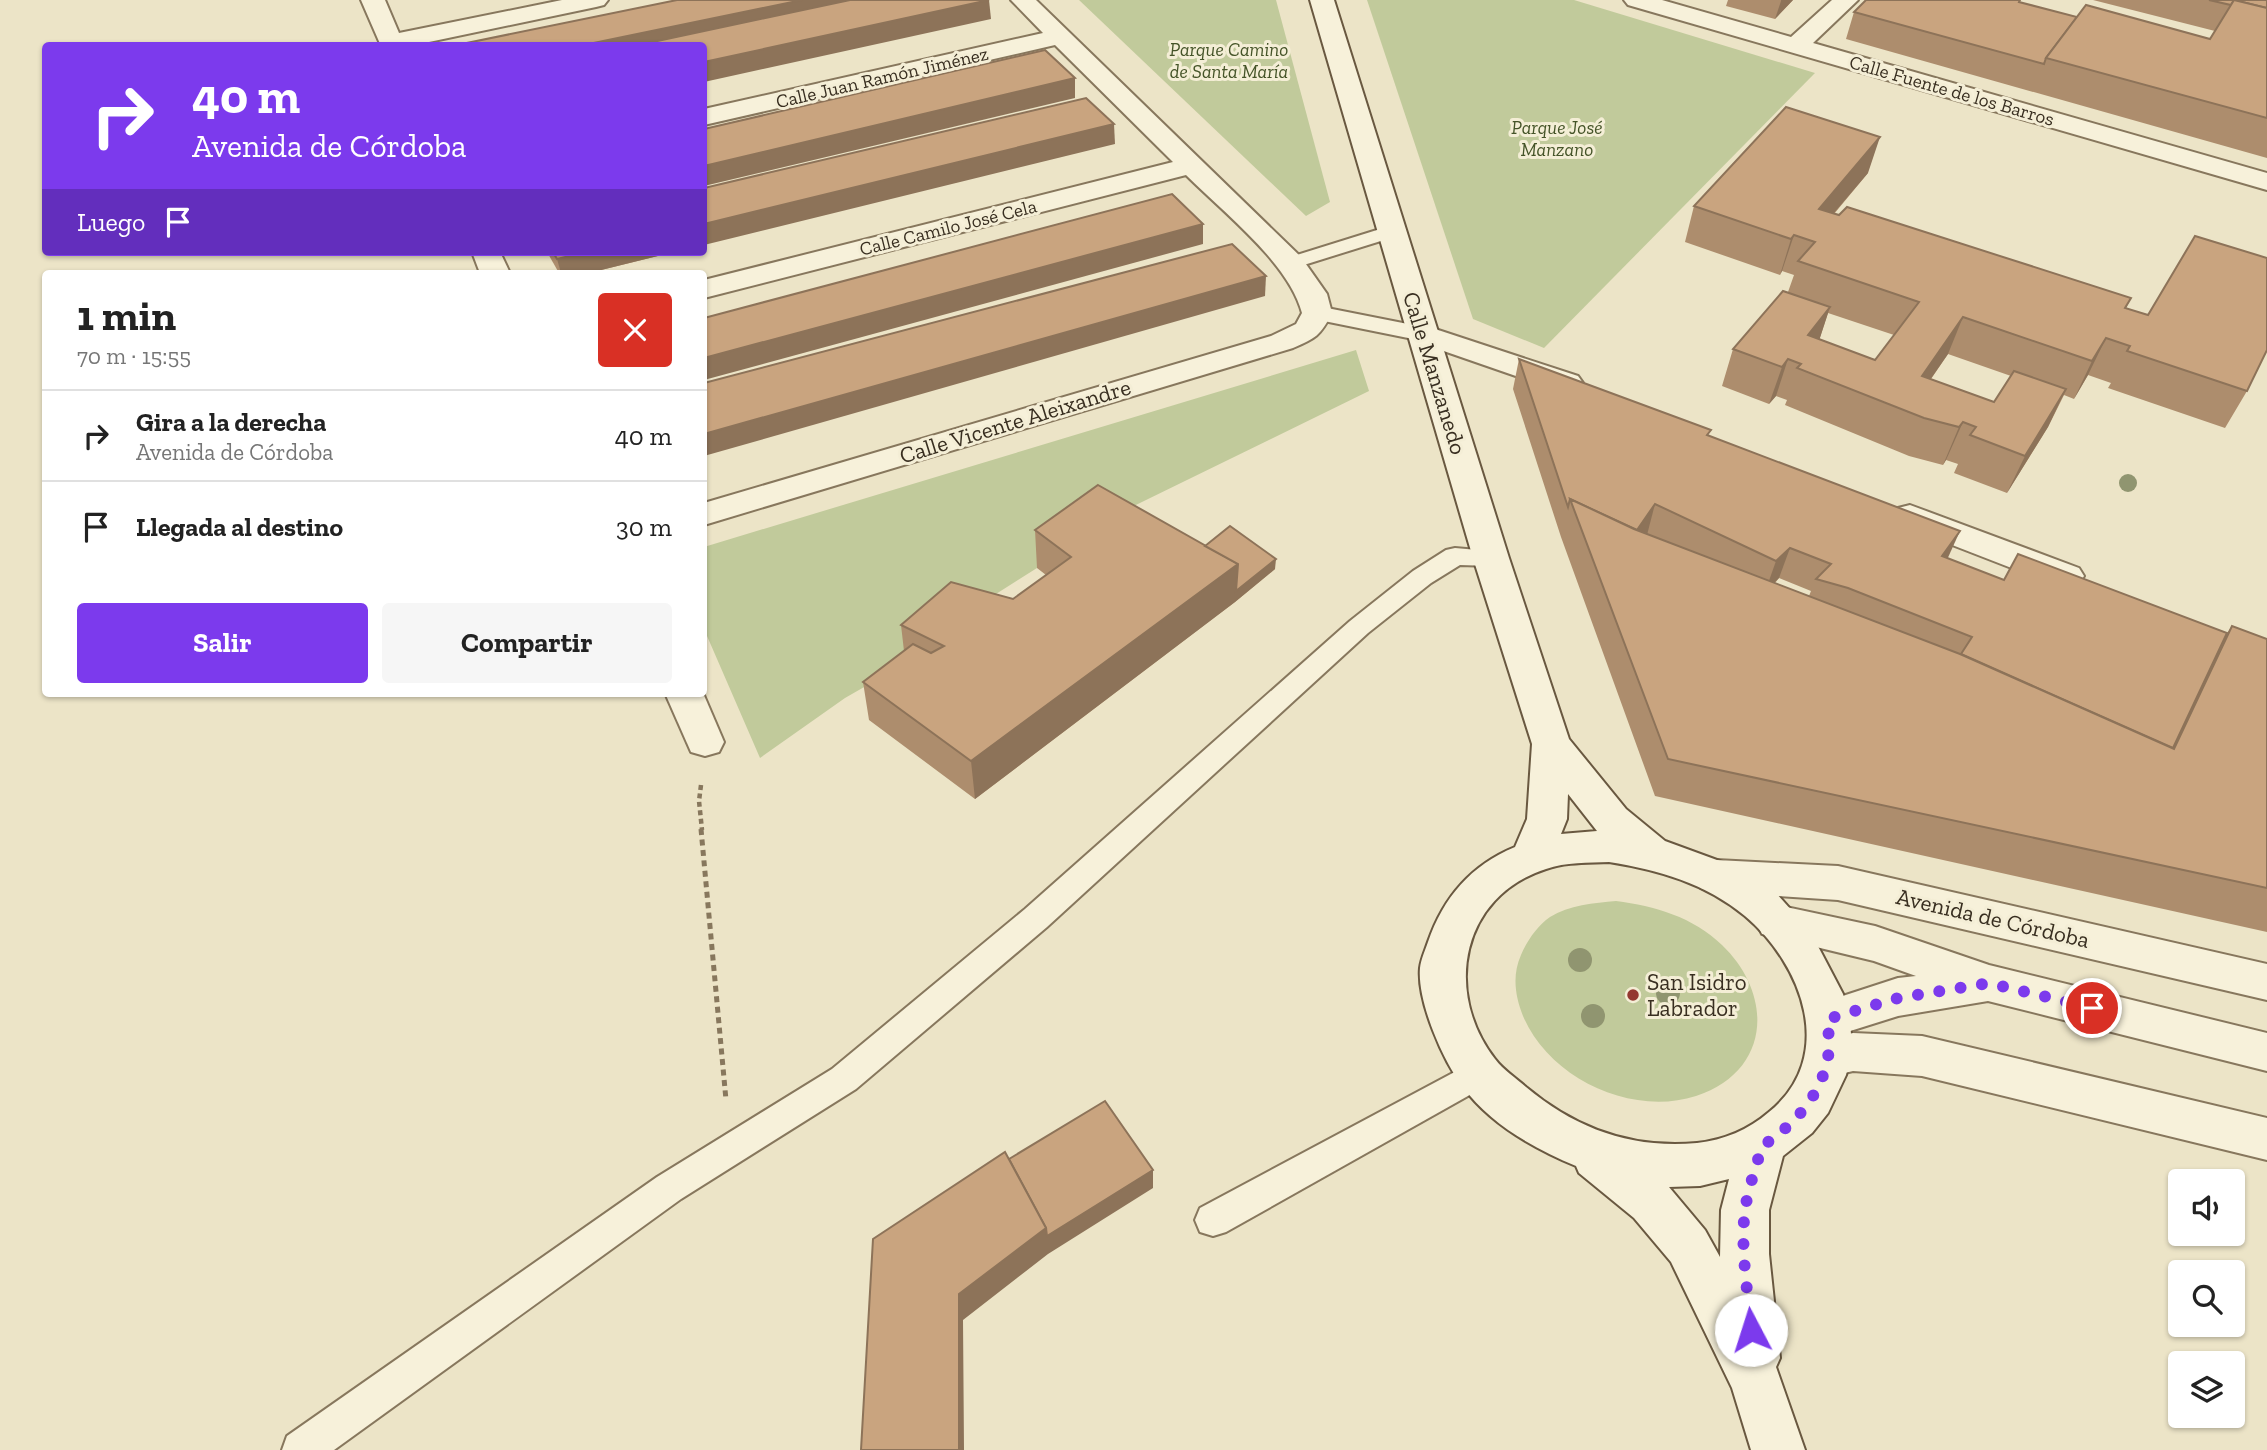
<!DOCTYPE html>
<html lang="es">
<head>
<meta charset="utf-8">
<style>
	:root { --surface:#fff; --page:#f6f6f6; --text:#222; --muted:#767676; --line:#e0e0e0; --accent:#7c3aed }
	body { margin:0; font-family:"Zilla Slab",serif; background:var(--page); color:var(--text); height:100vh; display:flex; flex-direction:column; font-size:26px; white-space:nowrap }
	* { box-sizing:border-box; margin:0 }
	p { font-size:23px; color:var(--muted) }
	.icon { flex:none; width:38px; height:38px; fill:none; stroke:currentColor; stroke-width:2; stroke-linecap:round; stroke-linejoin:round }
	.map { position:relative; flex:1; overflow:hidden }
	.side { position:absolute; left:42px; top:270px; width:665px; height:427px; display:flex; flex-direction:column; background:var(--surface); border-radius:7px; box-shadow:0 2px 5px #0004 }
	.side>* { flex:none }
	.banner { position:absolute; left:42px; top:42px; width:665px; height:214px; border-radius:7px; box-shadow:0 2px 5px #0004; background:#7c3aed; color:#fff; overflow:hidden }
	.fabs { position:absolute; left:2168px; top:1169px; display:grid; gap:14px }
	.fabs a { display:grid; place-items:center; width:77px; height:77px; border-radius:7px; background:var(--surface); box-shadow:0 2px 5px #0004; font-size:35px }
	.pin { position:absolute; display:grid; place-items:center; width:60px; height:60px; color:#fff; margin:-30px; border:4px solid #fff; border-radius:50%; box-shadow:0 2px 7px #0007 }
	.me { position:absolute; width:77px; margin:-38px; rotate:355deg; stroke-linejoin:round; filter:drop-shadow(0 0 5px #0008) }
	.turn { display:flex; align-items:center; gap:24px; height:147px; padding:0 35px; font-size:32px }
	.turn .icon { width:91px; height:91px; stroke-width:2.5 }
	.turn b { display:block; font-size:49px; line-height:60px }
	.then { display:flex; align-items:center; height:66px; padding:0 35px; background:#0003; gap:14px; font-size:26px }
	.round { display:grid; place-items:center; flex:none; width:74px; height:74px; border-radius:7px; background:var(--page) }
	.summary { display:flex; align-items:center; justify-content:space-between; height:119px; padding:0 35px }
	h1 { font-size:42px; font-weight:700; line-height:52px }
	.cta { display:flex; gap:14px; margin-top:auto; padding:14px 35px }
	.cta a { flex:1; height:80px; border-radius:7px; background:var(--accent); color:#fff; font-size:28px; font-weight:700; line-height:80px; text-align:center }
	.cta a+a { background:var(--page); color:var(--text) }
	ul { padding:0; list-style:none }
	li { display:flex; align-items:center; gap:21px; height:91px; padding:0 35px; border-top:2px solid var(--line) }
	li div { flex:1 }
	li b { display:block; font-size:26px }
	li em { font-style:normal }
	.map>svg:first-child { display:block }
	.green { fill:#c1ca9b }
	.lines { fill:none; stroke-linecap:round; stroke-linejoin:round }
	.service-casing { stroke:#87775d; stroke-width:4 }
	.minor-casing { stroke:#87775d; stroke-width:4 }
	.tertiary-casing { stroke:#87775d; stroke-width:4 }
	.secondary-casing { stroke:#695840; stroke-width:4 }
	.path-far1 { stroke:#87775d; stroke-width:4.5; stroke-dasharray:5 3.5; stroke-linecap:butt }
	.path { stroke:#87775d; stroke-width:5; stroke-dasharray:6 4.5; stroke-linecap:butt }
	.service { fill:#f7f1da; fill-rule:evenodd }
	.minor { fill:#f7f1da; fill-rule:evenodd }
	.tertiary { fill:#f7f1da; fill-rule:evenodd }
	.secondary { fill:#f7f1da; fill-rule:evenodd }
	.tree { fill:#909570 }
	.wall { fill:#ad8d6d; fill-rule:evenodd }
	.shaded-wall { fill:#8d7359 }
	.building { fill:#c9a47f; stroke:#8d7359; stroke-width:2 }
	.route { stroke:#7c3aed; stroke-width:12; stroke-dasharray:0 21.6 }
	.poi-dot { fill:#943830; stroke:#f4eed6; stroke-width:2.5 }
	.labels { text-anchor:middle; stroke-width:6; stroke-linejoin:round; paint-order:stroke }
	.far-park-label { font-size:19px; font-style:italic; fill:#455428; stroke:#f4eed6 }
	.far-street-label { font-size:19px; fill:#382e20; stroke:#f4eed6 }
	.street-label { font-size:23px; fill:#382e20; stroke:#f4eed6 }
	.poi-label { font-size:23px; fill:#382e20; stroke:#f4eed6; text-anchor:start }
</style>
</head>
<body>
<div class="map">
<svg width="2267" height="1450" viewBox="0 0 2267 1450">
	<rect width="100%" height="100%" fill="#ece4c7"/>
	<g class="green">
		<polygon points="1079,0 1276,0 1330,202 1306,216"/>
		<polygon points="1367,0 1574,0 1815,73 1544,348 1473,319"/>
		<polygon points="1356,350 1369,391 1099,523 1037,568 955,620 906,663 845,698 760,758 704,629 704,547"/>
		<path d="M1616 901C1655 906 1693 917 1722 945 1775 996 1770 1072 1696 1096 1631 1117 1549 1078 1523 1016 1515 996 1512 975 1521 955 1527 941 1537 926 1550 917 1569 905 1594 903 1616 901Z"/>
	</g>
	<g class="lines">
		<defs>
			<g id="service">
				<polygon points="1393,225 1400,227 1403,231 1400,235 1291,269 1284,267 1280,263 1284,259"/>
				<polygon points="1317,306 1423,327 1431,329 1434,334 1431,339 1423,341 1309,318 1306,313 1309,308"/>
				<polygon points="1455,548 1500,552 1504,558 1500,564 1491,566 1460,565 1431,583 1368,633 1047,927 856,1089 681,1199 334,1450 282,1450 287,1436 657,1177 832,1069 1025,909 1350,621 1413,571 1446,550"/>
				<polygon points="1479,1059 1491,1063 1496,1073 1491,1083 1226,1232 1213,1236 1200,1232 1195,1220 1200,1208"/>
			</g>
			<g id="minor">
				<polygon points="361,0 385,0 399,33 562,0 608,0 604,5 596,7 410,46 381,46"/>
				<path d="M1011 0H1036L1301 257 1327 294 1332 313C1320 336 1316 338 1293 348L704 525V503L1271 336 1296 324 1302 313C1289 263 1223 212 1186 175L704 298V280L1173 162 1055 45 704 125V109L1043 33Z"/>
				<polygon points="1624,0 1662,0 1791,37 1832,0 1858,0 1813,43 2267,173 2267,190 1628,5"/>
				<polygon points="472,252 500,252 510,273 480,273"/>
				<polygon points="1423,325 1578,376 1583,383 1578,390 1567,392 1556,390 1412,340 1408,334 1412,328"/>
				<polygon points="1910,505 2079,568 2084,576 2079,584 2066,588 2053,584 1898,524 1893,516 1898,508"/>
				<polygon points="665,693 703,693 724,742 719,752 705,756 691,752"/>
				<polygon points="1716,860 1838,866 2267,964 2267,1000 1838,900 1716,892 1701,888 1695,876 1701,864"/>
				<polygon points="1853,1033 1922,1036 2267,1118 2267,1160 1922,1076 1853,1071 1828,1077 1812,1071 1805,1057 1812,1043"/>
			</g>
			<polygon id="tertiary" points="1777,905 1875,926 1989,965 2267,1033 2267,1071 1988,1001 1898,1016 1828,1038 1812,1032 1806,1019 1812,1006 1898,978 1916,976 1874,961 1762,934 1756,922 1762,910"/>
			<path id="secondary" d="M1310 0H1334L1509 558 1569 739 1626 809 1665 841 1736 867 1776 893 1810 931 1843 994 1850 1020 1852 1049 1846 1075 1828 1113 1812 1133 1783 1156 1769 1210V1254L1780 1358 1776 1367 1805 1450H1751L1732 1388 1671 1262 1634 1218 1579 1173 1576 1166C1535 1149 1490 1124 1463 1087 1443 1061 1417 1001 1420 968 1421 959 1425 951 1428 942 1443 898 1471 865 1515 847L1527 819 1532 744 1473 558ZM1568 794 1597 831 1561 834 1567 819ZM1609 862C1659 870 1705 883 1745 916 1803 965 1837 1057 1769 1112 1748 1130 1724 1140 1697 1143 1632 1149 1576 1129 1526 1087 1516 1078 1503 1070 1495 1059 1443 992 1461 896 1546 869 1566 862 1588 863 1609 862ZM1729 1179 1721 1210 1720 1257 1705 1230 1669 1187 1700 1186Z"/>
		</defs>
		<use href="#service" class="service-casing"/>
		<use href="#minor" class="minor-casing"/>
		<use href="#tertiary" class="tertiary-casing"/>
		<use href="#secondary" class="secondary-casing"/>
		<polyline class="path-far1" points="701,785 699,801 702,830"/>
		<polyline class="path" points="701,829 726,1100"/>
		<use href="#service" class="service"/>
		<use href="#minor" class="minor"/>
		<use href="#tertiary" class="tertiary"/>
		<use href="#secondary" class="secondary"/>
	</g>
	<g class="tree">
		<circle cx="2128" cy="483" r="9"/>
		<circle cx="1580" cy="960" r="12"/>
		<circle cx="1668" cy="993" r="12"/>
		<circle cx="1593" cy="1016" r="12"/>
	</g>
	<g class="wall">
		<polygon points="1728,0 1793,0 1775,19 1726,6"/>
		<polygon points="2093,0 2267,0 2267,158 1846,39 1854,12 2019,2 2077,17 2210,39 2215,31"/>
		<path d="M1868 173 1834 214 2131 298 2126 308 2247 391 2225 428 2108 388 2111 383 2088 375 2074 399 2064 395 2048 427 2007 493 1954 473 1958 464 1946 460 1943 465 1909 456 1785 405 1787 400 1776 396 1769 404 1722 386 1733 349 1788 292 1794 275 1782 271 1780 275 1685 242 1694 206ZM1828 313 1894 335 1875 360 1819 340ZM1948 354 2011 376 1994 402 1931 379Z"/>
		<polygon points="547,252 674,252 589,273 559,273"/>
		<path d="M1519 359 1709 436 1947 558 2004 580 2227 633 2232 626 2267 639V932L1655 796 1561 537 1513 389ZM1779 578 1811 591 1809 596 1775 583Z"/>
		<polygon points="1035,530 1205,546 1275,569 1235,602 975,799 869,720 863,682 904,651 901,625 1013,599 1046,575 1037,568"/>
	</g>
	<g class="shaded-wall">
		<polygon points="802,0 894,0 675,46 579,46"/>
		<polygon points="989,0 991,19 704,82 704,62"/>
		<polygon points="1781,0 1793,0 1775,19 1781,1"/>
		<polygon points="1075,78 1075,98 704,186 704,166"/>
		<polygon points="1114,124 1115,144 704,245 704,224"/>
		<polygon points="1880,137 1868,173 1810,241 1819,209"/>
		<polygon points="1203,224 1203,244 704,380 704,358"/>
		<polygon points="1794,235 1782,271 1780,275 1791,239"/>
		<polygon points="586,252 674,252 589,273 561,273 557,259"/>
		<polygon points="1266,276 1265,296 704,456 704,434"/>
		<polygon points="1830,307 1818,344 1808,335"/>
		<polygon points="1963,317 1948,354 1907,413 1922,376"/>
		<polygon points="2106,338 2088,375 2074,399 2092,361"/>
		<polygon points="1788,359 1776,396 1769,404 1782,367"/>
		<polygon points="2066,389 2048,427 2007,493 2025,456"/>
		<polygon points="1963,422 1946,460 1943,465 1959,427"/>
		<polygon points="1655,504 1647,535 1632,536"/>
		<polygon points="1960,531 1946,562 1942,556"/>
		<polygon points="1790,548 1779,578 1765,592 1776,561"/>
		<polygon points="1276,559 1275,569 1235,602 975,799 971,761 1238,564"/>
		<polygon points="1153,1170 1153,1188 1048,1254 963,1320 964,1450 959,1450 959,1294 1046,1228"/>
	</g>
	<g class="building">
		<polygon points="677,0 802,0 579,46 452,46"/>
		<polygon points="850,0 989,0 704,62 704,46 634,46"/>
		<polygon points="1866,0 2020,0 2019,2 2077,17 2046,58 2044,64 1854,12"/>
		<polygon points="2209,0 2267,0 2267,8 2234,0 2231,5"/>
		<polygon points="2234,0 2267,8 2267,118 2046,58 2086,5 2210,39"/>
		<polygon points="1045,50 1075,78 704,166 704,129"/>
		<polygon points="1086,98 1114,124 704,224 704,188"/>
		<polygon points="1786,107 1880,137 1819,209 1839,215 1847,207 2131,298 2125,308 2148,315 2195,236 2267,258 2267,350 2247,391 2127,351 2130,346 2106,338 2092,361 1963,317 1922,376 1994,402 2014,371 2066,389 2025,456 1970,435 1976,427 1963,422 1959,427 1924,418 1797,368 1801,364 1788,359 1782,367 1733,349 1783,291 1830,307 1808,335 1875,360 1919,302 1798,261 1815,242 1794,235 1791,239 1694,206"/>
		<polygon points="1172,194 1203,224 704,358 704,318"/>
		<polygon points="1232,244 1266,276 704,434 704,383"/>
		<polygon points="553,252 586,252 557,259"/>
		<polygon points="1519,359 1711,430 1707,435 1960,531 1942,556 2004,580 2018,554 2227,633 2173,748 1961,654 1972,637 1848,588 1816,579 1831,564 1790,548 1776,561 1655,504 1637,530 1570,499 1568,507"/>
		<polygon points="1098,485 1238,564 971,761 863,682 913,644 931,653 944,646 901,625 951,582 1013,599 1071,557 1035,530"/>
		<polygon points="1570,499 1634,529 1960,654 2174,749 2232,626 2267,639 2267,888 1668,759"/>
		<polygon points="1230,526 1276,559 1236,591 1238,564 1205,546"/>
		<polygon points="1105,1101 1153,1170 1047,1236 1046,1228 1009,1159"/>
		<polygon points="1005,1152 1046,1228 959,1294 959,1450 861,1450 873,1239"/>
	</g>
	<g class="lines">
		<path class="route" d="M1751 1330C1748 1291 1740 1249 1745 1210 1748 1189 1756 1167 1762 1146 1794 1125 1821 1096 1828 1057 1830 1045 1828 1031 1828 1019L1898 998 1989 983 2092 1008"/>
	</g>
	<circle class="poi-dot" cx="1633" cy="995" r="7"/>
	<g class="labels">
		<g class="far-park-label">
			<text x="1229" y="56">Parque Camino<tspan x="1229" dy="22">de Santa María</tspan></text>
			<text x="1557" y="134">Parque José<tspan x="1557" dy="22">Manzano</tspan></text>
		</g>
		<g class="far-street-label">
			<text transform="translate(882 77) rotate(-13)" y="7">Calle Juan Ramón Jiménez</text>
			<text transform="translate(1952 90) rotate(16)" y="7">Calle Fuente de los Barros</text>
			<text transform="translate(948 227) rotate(-14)" y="7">Calle Camilo José Cela</text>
		</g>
		<g class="street-label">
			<text transform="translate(1435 373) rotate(73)" y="8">Calle Manzanedo</text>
			<text transform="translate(1015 421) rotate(-17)" y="8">Calle Vicente Aleixandre</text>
			<text transform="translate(1993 918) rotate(13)" y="8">Avenida de Córdoba</text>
		</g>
		<g class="poi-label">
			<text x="1647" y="990">San Isidro<tspan x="1647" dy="26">Labrador</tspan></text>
		</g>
	</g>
</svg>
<div class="fabs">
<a><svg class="icon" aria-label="sound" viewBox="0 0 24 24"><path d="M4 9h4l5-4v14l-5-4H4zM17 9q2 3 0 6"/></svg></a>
<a><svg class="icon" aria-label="search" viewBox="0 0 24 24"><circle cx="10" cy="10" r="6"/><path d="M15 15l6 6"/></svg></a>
<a><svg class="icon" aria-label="layers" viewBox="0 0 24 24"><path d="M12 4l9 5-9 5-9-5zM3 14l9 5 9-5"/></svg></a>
</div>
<div class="pin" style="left:2092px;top:1008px;background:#d93025"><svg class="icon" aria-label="arrive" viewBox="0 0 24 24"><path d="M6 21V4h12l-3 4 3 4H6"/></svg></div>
<svg class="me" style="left:1751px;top:1330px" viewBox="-20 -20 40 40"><circle r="19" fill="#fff"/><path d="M0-13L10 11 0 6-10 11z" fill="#7c3aed"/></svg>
<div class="banner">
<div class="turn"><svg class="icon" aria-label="right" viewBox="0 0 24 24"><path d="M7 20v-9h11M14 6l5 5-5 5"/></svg><div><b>40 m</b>Avenida de Córdoba</div></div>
<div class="then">Luego<svg class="icon" aria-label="arrive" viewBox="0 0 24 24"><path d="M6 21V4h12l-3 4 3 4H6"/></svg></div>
</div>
<section class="side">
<div class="summary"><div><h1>1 min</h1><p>70 m · 15:55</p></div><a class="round" style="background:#d93025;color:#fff"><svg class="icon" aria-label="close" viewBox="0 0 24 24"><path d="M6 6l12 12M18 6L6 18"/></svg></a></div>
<ul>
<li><svg class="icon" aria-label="right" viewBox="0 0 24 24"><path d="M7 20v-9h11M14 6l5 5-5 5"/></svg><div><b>Gira a la derecha</b><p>Avenida de Córdoba</p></div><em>40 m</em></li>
<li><svg class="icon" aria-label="arrive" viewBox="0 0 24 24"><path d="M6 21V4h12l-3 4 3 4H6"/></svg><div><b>Llegada al destino</b></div><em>30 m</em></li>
</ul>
<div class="cta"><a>Salir</a><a>Compartir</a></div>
</section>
</div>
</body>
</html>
